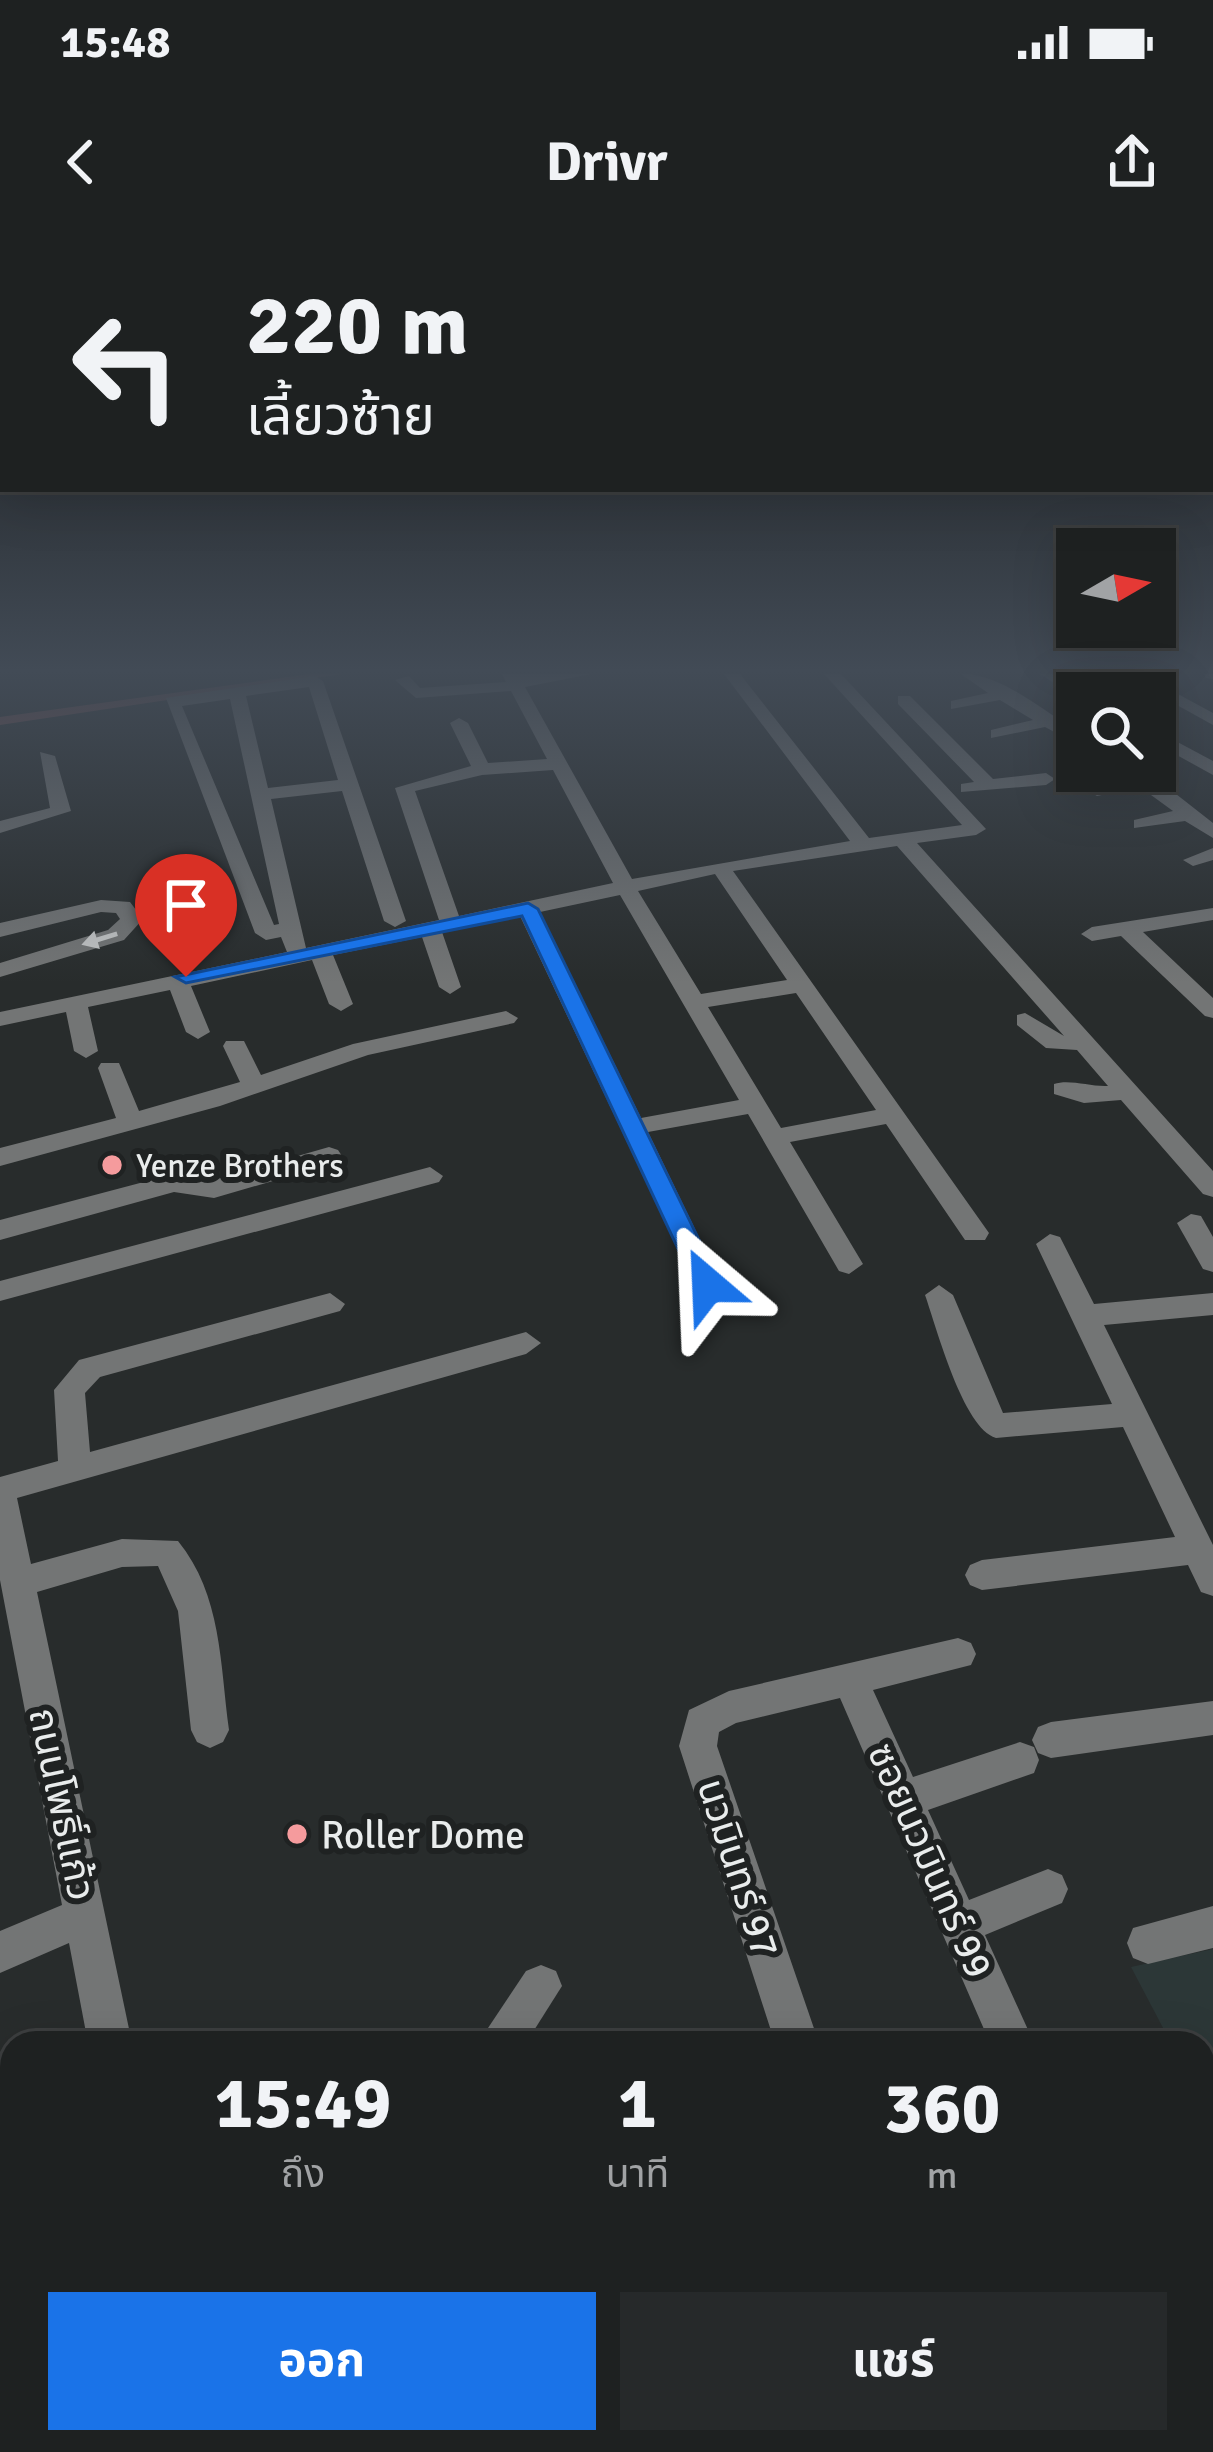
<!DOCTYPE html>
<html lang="th">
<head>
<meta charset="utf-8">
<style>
	:root { --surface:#1e2121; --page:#26292a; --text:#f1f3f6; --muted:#a1a3a5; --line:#3c3e3f; --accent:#1a73e8 }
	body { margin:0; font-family:Signika,"Noto Sans Thai",sans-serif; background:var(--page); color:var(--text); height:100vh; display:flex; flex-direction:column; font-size:45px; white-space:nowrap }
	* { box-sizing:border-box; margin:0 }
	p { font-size:39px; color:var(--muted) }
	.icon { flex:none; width:66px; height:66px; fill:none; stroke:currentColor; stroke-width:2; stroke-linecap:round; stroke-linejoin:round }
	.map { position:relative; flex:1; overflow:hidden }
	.sheet { position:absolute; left:0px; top:1791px; width:1215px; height:423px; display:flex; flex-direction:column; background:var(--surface); border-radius:36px 36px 0 0; box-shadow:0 12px 48px #0002,0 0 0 3px var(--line) }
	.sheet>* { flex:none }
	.hud { position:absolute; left:0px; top:0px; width:1215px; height:252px; box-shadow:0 12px 48px #0002,0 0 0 3px var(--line); background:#1e2121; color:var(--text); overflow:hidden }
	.needle { width:78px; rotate:81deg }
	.fabs { position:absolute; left:1056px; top:288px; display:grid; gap:24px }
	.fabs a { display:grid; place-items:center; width:120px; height:120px; border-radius:0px; background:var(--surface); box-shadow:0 12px 48px #0002,0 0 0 3px var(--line); font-size:60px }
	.pin { position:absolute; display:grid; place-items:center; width:102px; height:102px; color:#fff; margin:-123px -51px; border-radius:50% 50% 50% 0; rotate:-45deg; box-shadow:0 0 12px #0007 }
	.pin .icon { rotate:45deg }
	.me { position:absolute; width:132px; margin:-66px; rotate:334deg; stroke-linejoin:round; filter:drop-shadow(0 0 9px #0008) }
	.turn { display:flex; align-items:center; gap:42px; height:252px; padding:0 48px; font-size:54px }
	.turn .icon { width:156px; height:156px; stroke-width:2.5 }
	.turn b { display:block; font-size:84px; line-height:102px }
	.eta { display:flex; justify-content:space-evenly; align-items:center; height:204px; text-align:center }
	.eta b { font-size:72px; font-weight:700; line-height:84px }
	.button { display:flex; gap:24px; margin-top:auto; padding:24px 48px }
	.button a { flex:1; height:138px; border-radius:0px; background:var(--accent); color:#fff; font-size:48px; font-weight:700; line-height:138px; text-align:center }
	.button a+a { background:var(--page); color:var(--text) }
	.status { display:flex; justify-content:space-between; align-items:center; height:84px; padding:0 60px; background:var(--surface); direction:ltr }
	.status svg { height:33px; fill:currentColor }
	header { display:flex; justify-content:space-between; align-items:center; height:156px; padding:0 48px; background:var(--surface); font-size:54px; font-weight:700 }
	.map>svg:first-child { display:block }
	.built { fill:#2c3737 }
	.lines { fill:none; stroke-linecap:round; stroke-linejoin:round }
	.canal { fill:#7e4f50; fill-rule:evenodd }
	.minor { fill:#737575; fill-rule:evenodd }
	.oneway { fill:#c6c8c8 }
	.route { fill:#1a73e8; stroke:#114b97; stroke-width:3 }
	.poi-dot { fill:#f59b9d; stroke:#1f2222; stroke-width:4.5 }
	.labels { text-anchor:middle; stroke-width:12; stroke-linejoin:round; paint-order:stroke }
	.poi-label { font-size:33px; fill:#e9ecec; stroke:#1f2222; text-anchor:start }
	.near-street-label { font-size:39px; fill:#e9ecec; stroke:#1f2222 }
	.near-poi-label { font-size:39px; fill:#e9ecec; stroke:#1f2222; text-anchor:start }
</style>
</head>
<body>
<div class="status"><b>15:48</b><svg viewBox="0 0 49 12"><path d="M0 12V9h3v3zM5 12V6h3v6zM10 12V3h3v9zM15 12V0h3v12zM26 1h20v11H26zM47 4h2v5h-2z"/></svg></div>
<header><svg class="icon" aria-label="back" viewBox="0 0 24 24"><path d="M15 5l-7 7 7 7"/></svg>Drivr<svg class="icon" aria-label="share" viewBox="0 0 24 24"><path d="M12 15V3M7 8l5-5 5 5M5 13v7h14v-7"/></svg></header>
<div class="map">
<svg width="1213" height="2212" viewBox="0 0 1213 2212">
	<rect width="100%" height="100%" fill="#282c2c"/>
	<polygon class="built" points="1213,1709 1213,1882 1203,1863 1203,1803 1171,1803 1131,1727"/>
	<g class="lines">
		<polygon class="canal" points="309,434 342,434 0,485 0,477"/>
		<g class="minor">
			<path d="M502 434H591L525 447 632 639 850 601 724 434H740L869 598 962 585 824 434H841L986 589 976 595 917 603 1213 931V957L1203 954 1121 860 1084 863 1054 854V844C1070 839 1090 847 1108 846L1077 810 1046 808 1017 785V775L1025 773 1064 796 897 606 733 631 989 993 985 1000H965L886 884 790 902 863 1024 849 1034 839 1031 748 874 648 892 722 1045 708 1055 698 1052 520 676 442 692 461 747 450 754 439 747 422 697 333 715 353 764 341 771 329 764 312 720 191 746 210 792 198 799 186 792 170 750 88 767 98 811 86 818 74 811 66 772 0 786V772L287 712 281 697 266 700 255 693 166 458 315 436 323 441 406 681 395 687 384 681 342 551 271 559 306 708 439 680 395 548 471 526 450 483 459 478 468 483 488 523 547 519 511 451 416 458 395 440 409 436 420 448 506 442ZM309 447 338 540 268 548 246 456ZM230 459 279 684 274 685 182 466ZM553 530 613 643 459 676 415 551 482 535ZM715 634 787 740 701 754 638 651ZM620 655 739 860 641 878 540 672ZM796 753 876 870 781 888 708 767Z"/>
			<path d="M961 434C1000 432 1044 472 1077 491V504L1045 487 991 498V490L1033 480 1000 460 951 469V461L988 453Z"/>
			<polygon points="1040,434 1059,434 1091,453 1076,457"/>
			<polygon points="1121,434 1141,434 1213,473 1213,485"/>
			<polygon points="1204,434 1213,434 1213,439 1206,438"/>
			<polygon points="898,456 910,456 993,539 1046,533 1055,539 1046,545 961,552 961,544 974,542 898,464"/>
			<polygon points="1155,490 1213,521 1213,535 1155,503"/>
			<polygon points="40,512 55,516 71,571 0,593 0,581 50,568"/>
			<polygon points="1122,531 1153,536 1213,583 1213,598 1185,581 1134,588 1134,580 1173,571 1140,547 1097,556 1087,550 1128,538"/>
			<polygon points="1213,608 1213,620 1193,626 1183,620"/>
			<polygon points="101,660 130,662 143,679 124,700 0,737 0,723 108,690 120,679 116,673 101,672 0,697 0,683"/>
			<polygon points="1213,668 1213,680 1143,692 1213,758 1213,778 1205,776 1121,696 1092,701 1081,694 1092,687"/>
			<polygon points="506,771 518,778 514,783 368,815 220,866 0,926 0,908 116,878 98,828 101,823 119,823 139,871 240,842 223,806 226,801 244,801 261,835 353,804"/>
			<polygon points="329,907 338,910 342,916 338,922 214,958 174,952 0,1000 0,980 174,934 214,940"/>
			<polygon points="430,927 443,936 439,942 0,1061 0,1041"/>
			<polygon points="1191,974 1201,976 1213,997 1213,1032 1203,1029 1177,983"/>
			<path d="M1050 994 1060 997 1094 1064 1213 1053V1075L1104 1085 1213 1305V1356L1201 1352 1188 1325 982 1350 970 1345 965 1335 970 1325 982 1320 1175 1297 1123 1187 996 1198C963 1188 937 1089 925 1055L939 1045 953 1055 1003 1173 1112 1164 1036 1004Z"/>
			<path d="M330 1053 345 1064 340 1071 100 1137 85 1153 90 1212 526 1092 541 1103 526 1114 17 1258 31 1324 122 1299 178 1301C222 1355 220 1424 229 1490L223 1502 210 1508 197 1502 191 1490 178 1371 158 1326 122 1327 37 1352 132 1803H88L69 1703 0 1733V1691L62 1665 0 1340V1237L58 1221 54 1150 79 1120Z"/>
			<polygon points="958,1398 971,1403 976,1414 971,1425 873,1450 913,1537 1020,1502 1034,1507 1039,1520 1034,1533 928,1570 969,1660 1048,1629 1062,1635 1068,1649 1062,1663 985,1695 1034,1803 990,1803 840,1458 736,1483 719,1492 717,1506 819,1803 775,1803 679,1506 689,1470 729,1451"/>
			<polygon points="1213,1461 1213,1495 1051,1518 1038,1513 1032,1500 1038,1487 1051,1482"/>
			<polygon points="1213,1666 1213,1708 1148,1724 1133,1718 1127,1703 1133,1688"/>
			<polygon points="541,1725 556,1731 562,1746 526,1803 478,1803 526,1731"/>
			<polygon points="12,1904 12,1951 0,1956 0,1909"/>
			<polygon points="1213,2169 1213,2212 1182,2212 1178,2202 1203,2202 1203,2173"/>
			<polygon points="167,2202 219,2202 221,2212 169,2212"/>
			<polygon points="333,2202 385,2202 388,2212 336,2212"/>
			<polygon points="463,2202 530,2202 526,2212 459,2212"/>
			<polygon points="568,2202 621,2202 625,2212 572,2212"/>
			<polygon points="911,2202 963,2202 967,2212 915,2212"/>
		</g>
	</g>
	<defs><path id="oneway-solid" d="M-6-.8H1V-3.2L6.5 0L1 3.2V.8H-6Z" transform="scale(3)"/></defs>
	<use class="oneway" href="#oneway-solid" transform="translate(100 699) rotate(163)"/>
	<linearGradient id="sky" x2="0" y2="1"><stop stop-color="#161818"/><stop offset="0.58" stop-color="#424b56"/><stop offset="1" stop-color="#424b56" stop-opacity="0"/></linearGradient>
	<rect width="1213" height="743" fill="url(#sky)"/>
	<polygon class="route" points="528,663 538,669 721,1045 718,1051 699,1051 695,1045 522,676 186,743 175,737"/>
	<g class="poi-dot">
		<circle cx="112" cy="925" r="12"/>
		<circle cx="297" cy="1594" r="12"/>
	</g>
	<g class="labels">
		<g class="poi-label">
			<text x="136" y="937">Yenze Brothers</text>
		</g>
		<g class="near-street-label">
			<text transform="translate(63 1564) rotate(78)" y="14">ถนนโพธิ์แก้ว</text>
			<text transform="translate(931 1620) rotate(66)" y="14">ซอยนวมินทร์ 99</text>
			<text transform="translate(739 1628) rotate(72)" y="14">นวมินทร์ 97</text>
		</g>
		<g class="near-poi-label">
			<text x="321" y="1608">Roller Dome</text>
		</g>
	</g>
</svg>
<div class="fabs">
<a><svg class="needle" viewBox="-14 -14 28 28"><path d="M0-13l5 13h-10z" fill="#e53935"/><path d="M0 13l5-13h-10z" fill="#a1a3a5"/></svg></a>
<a><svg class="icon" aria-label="search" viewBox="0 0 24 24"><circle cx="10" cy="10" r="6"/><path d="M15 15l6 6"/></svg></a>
</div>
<div class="pin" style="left:186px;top:737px;background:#d93025"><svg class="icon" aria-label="arrive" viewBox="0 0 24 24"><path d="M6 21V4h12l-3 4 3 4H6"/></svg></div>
<svg class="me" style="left:708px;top:1045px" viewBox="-20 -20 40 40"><path d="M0-17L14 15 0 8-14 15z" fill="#1a73e8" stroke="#fff" stroke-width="4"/></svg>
<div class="hud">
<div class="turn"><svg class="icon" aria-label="left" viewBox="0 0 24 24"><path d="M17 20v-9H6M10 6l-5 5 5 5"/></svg><div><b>220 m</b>เลี้ยวซ้าย</div></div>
</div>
<section class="sheet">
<div class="eta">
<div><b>15:49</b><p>ถึง</p></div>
<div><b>1</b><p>นาที</p></div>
<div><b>360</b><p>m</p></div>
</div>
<div class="button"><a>ออก</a><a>แชร์</a></div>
</section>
</div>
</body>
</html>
